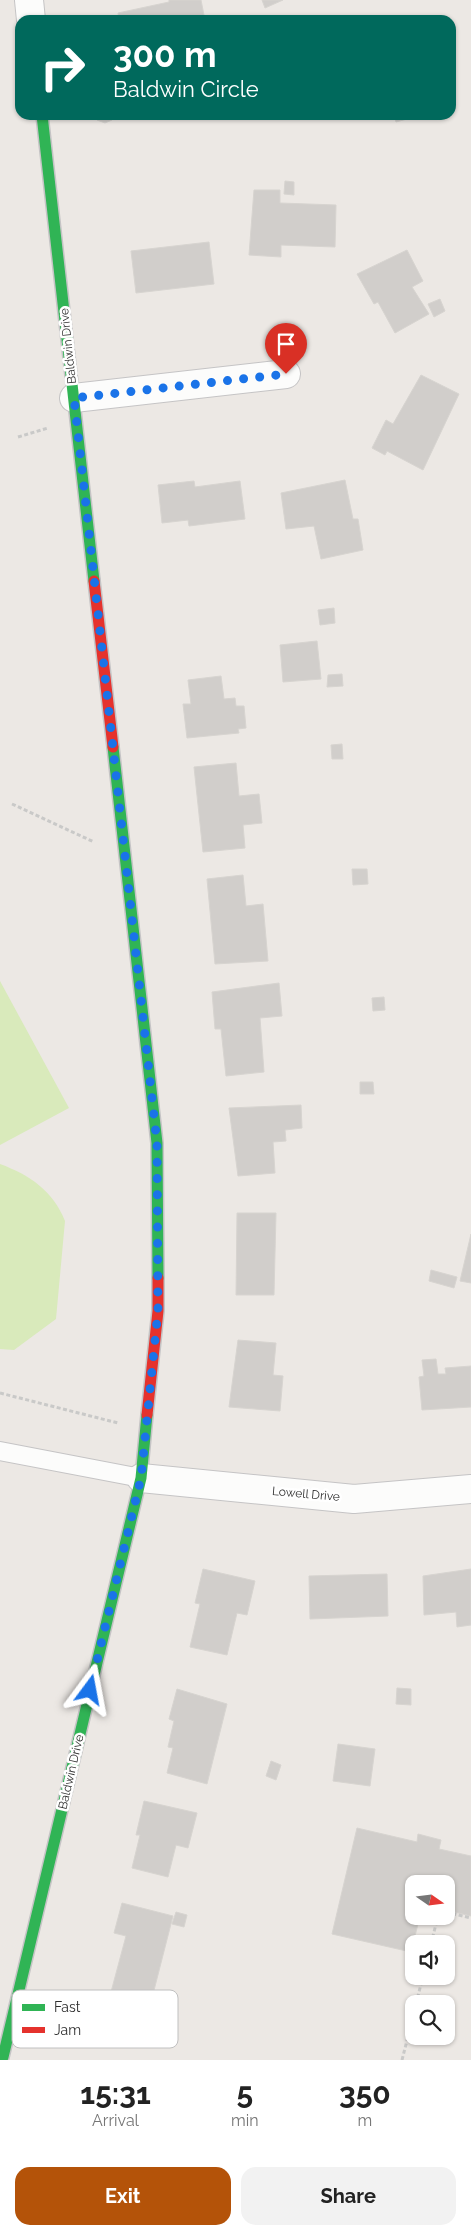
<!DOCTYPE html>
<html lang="en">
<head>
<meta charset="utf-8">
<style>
	:root { --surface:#fff; --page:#f2f2f2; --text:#222; --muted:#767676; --accent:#b45309 }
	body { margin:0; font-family:Raleway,sans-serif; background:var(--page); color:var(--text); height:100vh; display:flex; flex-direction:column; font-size:19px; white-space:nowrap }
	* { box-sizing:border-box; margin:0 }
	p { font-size:16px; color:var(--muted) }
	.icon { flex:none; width:28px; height:28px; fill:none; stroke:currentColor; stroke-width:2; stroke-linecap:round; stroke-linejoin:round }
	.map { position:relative; height:2060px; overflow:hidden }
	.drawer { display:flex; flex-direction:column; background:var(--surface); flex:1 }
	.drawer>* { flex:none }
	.top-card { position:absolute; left:15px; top:15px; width:441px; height:105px; border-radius:15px; box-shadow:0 1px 4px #0004; background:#00695c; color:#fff; overflow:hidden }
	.needle { width:32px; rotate:104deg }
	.fabs { position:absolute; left:405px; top:1875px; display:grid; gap:10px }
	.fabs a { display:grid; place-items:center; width:50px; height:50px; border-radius:10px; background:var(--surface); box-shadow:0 1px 4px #0004; font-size:25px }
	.pin { position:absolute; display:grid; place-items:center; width:42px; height:42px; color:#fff; margin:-51px -21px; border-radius:50% 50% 50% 0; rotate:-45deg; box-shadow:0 0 5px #0007 }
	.pin .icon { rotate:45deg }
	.me { position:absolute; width:55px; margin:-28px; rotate:13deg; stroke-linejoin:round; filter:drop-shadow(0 0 4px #0008) }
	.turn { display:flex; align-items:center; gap:18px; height:105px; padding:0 15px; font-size:22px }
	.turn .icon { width:65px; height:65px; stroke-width:2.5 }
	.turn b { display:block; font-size:35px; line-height:42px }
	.eta { display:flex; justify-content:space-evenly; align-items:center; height:85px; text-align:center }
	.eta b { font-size:30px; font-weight:700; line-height:35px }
	.action { display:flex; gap:10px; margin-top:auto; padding:10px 15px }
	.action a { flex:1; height:58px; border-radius:15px; background:var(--accent); color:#fff; font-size:20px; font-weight:700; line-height:58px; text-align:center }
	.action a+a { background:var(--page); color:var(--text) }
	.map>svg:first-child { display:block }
	.pitch { fill:#d9eabb }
	.building { fill:#d1cecb; stroke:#d7d4d0 }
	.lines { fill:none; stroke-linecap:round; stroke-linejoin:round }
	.lane-casing { stroke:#c5c4c5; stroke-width:20 }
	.street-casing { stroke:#c5c4c5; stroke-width:30 }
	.fast-casing { stroke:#c5c4c5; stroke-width:14 }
	.jam-casing { stroke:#c5c4c5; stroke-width:14 }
	.path { stroke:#c9c9c8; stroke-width:3; stroke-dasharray:4 2.5; stroke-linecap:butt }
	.lane { stroke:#fcfcfb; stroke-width:18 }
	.street { stroke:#fcfcfb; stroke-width:28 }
	.fast { stroke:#30b455; stroke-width:11 }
	.jam { stroke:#e5322d; stroke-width:11 }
	.route { stroke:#1a73e8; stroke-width:9; stroke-dasharray:0 16.2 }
	.labels { text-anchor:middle; stroke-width:5; stroke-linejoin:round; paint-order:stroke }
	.street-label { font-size:12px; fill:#2e2e2e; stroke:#fff }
	.key { fill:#fff; stroke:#c0c0c0; stroke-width:1 }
	.key-label { font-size:14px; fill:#2e2e2e }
</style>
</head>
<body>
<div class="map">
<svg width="471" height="2060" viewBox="0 0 471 2060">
	<rect width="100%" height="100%" fill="#ece8e4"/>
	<g class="pitch">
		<polygon points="0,981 69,1108 0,1145"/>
		<path d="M0 1164C30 1175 53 1191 65 1221L56 1319 14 1350 0 1349Z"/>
	</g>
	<g class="building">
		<polygon points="169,0 201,0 205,20 119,20 118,13 169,2"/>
		<polygon points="262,0 283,0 265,8"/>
		<polygon points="95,115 114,115 112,120 105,123 97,120"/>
		<polygon points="394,115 406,115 407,119 396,122"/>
		<polygon points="285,181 294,182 294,195 284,194"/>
		<polygon points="254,190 280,190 280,203 336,205 335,247 281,245 281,257 249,255"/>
		<polygon points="209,242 214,284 136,293 131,251"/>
		<polygon points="407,250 423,281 412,287 429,314 395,333 378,302 374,304 357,274"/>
		<polygon points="440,299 445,311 434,317 428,304"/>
		<polygon points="421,375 459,394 423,470 387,451 385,455 372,448 386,420 393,424"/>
		<polygon points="345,480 353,519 358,519 363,550 321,559 314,526 286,529 281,493"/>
		<polygon points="194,481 195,487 240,481 245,519 189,526 188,520 162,523 158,485"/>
		<polygon points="334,608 335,623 320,625 318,610"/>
		<polygon points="317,641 321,679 283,682 280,645"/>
		<polygon points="342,674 343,686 327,687 328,675"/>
		<polygon points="221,676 224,699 235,698 236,706 244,706 246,728 238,729 239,733 187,738 183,704 191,704 188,680"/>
		<polygon points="342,744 343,759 332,759 331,745"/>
		<polygon points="236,763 239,796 259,794 262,823 243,825 245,848 203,852 194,767"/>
		<polygon points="352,869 367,869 368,884 353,885"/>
		<polygon points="243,875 246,906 263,904 268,961 215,964 207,879"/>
		<polygon points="279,983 282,1016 260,1018 264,1072 226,1076 221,1029 215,1029 212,992"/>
		<polygon points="384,997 385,1010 373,1011 372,998"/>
		<polygon points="360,1082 373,1082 374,1094 360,1094"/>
		<polygon points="301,1105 302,1128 285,1130 286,1141 273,1142 275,1173 238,1176 229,1108"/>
		<polygon points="237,1213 276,1213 274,1295 236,1295"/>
		<polygon points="471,1234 471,1283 460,1281"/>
		<polygon points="431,1270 457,1277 454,1288 429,1281"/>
		<polygon points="238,1340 276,1343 273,1375 283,1376 280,1411 229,1407"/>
		<polygon points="436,1359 438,1374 446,1374 445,1368 471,1366 471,1407 422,1410 419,1377 424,1376 422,1360"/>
		<polygon points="203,1569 255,1581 247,1615 237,1613 227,1655 190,1647 200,1604 195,1603"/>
		<polygon points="471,1569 471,1625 457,1627 456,1612 424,1615 423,1576"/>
		<polygon points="387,1574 388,1616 310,1619 309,1576"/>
		<polygon points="397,1688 411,1689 411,1705 396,1704"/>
		<polygon points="177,1689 227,1704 207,1784 167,1773 173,1748 168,1747 174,1721 169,1719"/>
		<polygon points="338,1744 375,1749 370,1786 333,1781"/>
		<polygon points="271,1761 281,1765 276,1780 266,1776"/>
		<polygon points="144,1801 197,1813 188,1848 176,1845 168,1877 132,1868 140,1835 136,1835"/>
		<polygon points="357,1828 417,1842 418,1834 441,1840 439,1849 471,1856 471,1916 446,1910 446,1884 414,1884 414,1916 420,1916 411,1952 332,1934"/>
		<polygon points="122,1903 173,1916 151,2002 111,1992 126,1936 114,1933"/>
		<polygon points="176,1912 187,1915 184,1927 172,1924"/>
	</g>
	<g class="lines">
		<defs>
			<polyline id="lane" points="0,1451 141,1478"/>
			<g id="street">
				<polyline points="29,0 31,20"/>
				<polyline points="74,398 286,374"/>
				<polyline points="141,1478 354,1499 471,1489"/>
			</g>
			<g id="fast">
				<polyline points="42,115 94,581"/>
				<polyline points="113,747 157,1143 158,1278"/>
				<polyline points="3,2057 141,1478 147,1415"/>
			</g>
			<g id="jam">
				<polyline points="94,581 113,747"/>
				<polyline points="147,1415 158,1311 158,1278"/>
			</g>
		</defs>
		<use href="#lane" class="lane-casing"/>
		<use href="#street" class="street-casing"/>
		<use href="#fast" class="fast-casing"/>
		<use href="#jam" class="jam-casing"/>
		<g class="path">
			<polyline points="18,437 48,428"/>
			<polyline points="12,804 94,842"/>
			<polyline points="0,1393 118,1423"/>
			<polyline points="446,1912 471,1918"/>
			<polyline points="431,1944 438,1916"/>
			<polyline points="416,2004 423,1976"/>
			<polyline points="402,2060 414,2013"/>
		</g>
		<use href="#lane" class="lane"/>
		<use href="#street" class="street"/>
		<use href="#fast" class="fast"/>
		<use href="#jam" class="jam"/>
	</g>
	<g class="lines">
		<polyline class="route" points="90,1690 141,1478 158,1311 157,1143 74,398 286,374"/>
	</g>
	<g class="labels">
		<g class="street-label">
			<text transform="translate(68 346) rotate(-96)" y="4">Baldwin Drive</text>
			<text transform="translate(306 1494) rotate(5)" y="4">Lowell Drive</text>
			<text transform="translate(71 1772) rotate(-77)" y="4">Baldwin Drive</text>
		</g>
	</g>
	<rect x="12" y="1990" width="166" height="58" rx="8" class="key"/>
	<rect x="22" y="2004" width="23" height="7" fill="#30b455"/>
	<rect x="22" y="2027" width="23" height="6" fill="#e5322d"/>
	<g class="key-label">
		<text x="54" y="2012">Fast</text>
		<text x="54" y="2035">Jam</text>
	</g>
</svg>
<div class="fabs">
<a><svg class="needle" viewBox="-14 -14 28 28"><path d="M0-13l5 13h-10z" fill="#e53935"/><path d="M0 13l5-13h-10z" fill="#767676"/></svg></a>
<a><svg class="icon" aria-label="sound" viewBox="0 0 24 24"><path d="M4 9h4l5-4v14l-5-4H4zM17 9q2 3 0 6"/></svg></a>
<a><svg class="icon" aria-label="search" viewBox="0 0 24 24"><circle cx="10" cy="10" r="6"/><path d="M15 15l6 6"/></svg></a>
</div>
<div class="pin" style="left:286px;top:374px;background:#d93025"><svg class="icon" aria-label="arrive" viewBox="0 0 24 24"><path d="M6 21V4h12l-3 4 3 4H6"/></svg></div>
<svg class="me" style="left:90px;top:1690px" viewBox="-20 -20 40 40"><path d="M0-17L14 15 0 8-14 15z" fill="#1a73e8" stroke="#fff" stroke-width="4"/></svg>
<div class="top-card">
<div class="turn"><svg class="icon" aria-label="right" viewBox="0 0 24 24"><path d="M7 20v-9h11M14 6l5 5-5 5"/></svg><div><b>300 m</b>Baldwin Circle</div></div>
</div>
</div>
<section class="drawer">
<div class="eta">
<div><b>15:31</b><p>Arrival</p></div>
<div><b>5</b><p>min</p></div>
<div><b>350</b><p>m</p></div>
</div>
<div class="action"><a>Exit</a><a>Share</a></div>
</section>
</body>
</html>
